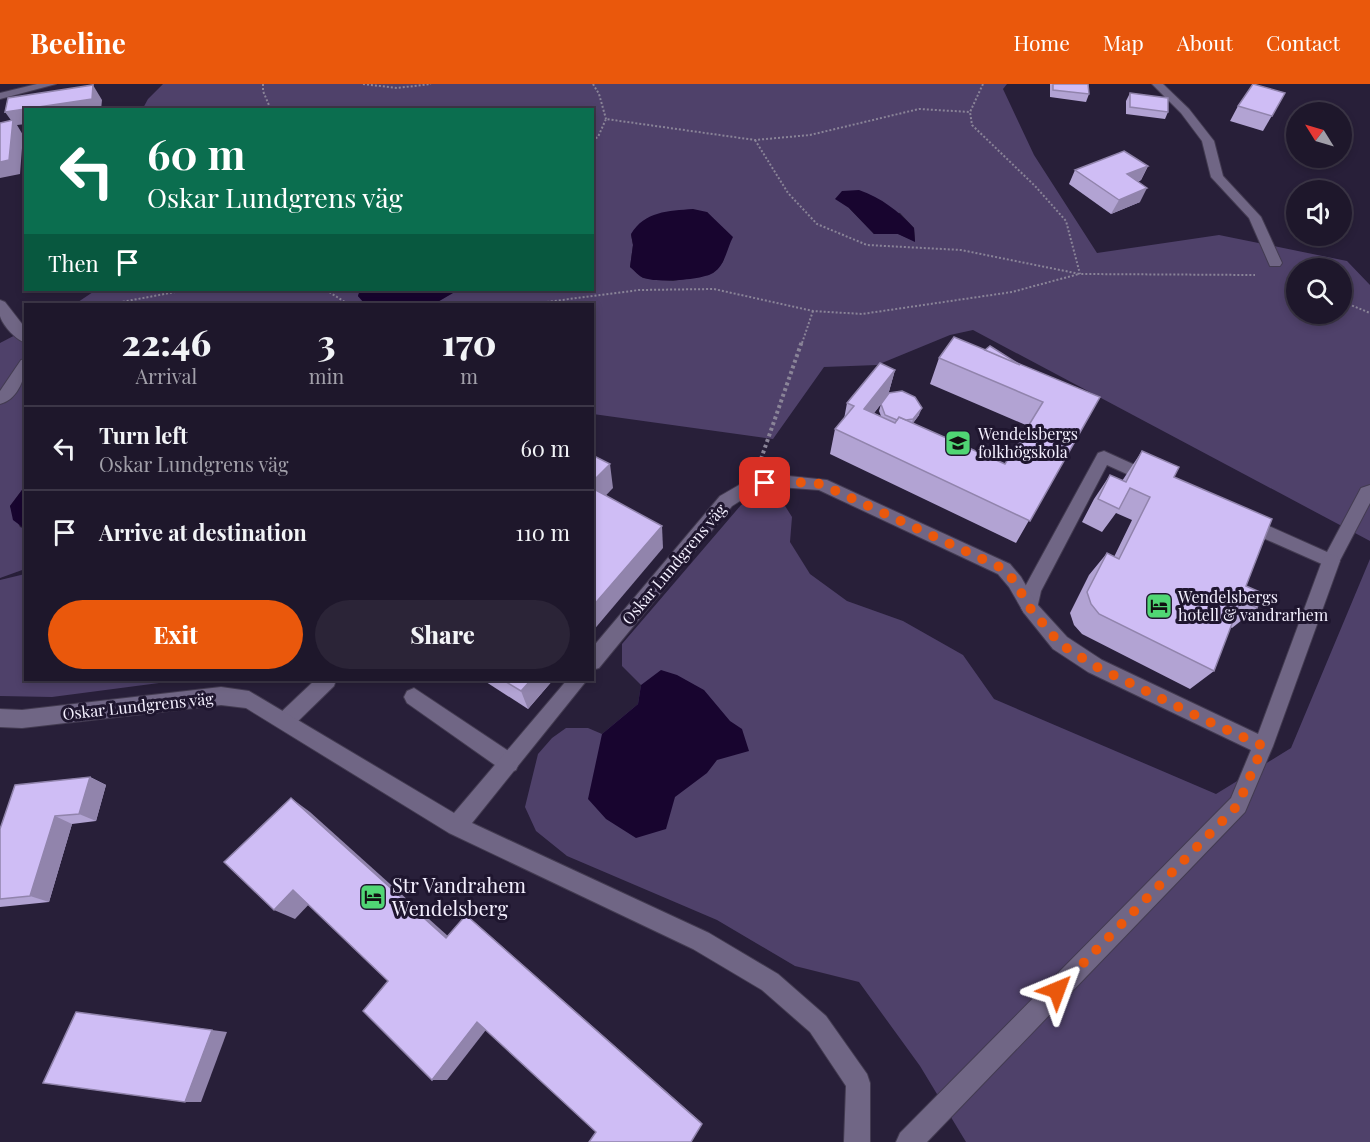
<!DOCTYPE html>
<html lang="en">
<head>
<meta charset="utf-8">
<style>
	:root { --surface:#1e172b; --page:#2b2437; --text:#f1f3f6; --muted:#a19fa9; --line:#3c3647; --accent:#ea580c }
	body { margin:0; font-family:"Playfair Display",serif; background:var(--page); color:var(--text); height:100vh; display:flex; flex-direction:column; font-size:22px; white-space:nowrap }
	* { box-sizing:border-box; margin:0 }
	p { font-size:20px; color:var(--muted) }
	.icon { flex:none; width:33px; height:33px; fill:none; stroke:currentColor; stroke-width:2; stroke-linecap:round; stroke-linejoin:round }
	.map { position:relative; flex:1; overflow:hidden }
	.details { position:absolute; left:24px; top:219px; width:570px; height:378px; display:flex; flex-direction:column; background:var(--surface); border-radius:0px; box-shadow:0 3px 9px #0003,0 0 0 2px var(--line) }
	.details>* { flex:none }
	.hud { position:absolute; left:24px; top:24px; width:570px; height:183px; border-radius:0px; box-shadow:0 3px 9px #0003,0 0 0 2px var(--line); background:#0b6e4f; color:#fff; overflow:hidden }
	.needle { width:39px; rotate:307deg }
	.tools { position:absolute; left:1286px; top:18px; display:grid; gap:12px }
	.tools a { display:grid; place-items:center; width:66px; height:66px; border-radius:50%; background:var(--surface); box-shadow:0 3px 9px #0003,0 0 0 2px var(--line); font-size:30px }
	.pin { position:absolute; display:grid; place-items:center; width:51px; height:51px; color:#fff; margin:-26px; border-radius:12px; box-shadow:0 3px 9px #0006 }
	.me { position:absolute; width:66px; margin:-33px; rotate:44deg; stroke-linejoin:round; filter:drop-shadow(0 0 4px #0008) }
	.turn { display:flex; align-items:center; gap:21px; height:126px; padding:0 24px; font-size:27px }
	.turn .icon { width:78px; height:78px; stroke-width:2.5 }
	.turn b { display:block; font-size:42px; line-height:51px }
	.then { display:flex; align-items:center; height:57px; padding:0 24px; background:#0003; gap:12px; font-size:22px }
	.eta { display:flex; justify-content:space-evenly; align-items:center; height:102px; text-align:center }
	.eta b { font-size:36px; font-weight:800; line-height:42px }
	.primary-button { display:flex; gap:12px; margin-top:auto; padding:12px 24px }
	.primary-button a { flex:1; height:69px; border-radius:36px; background:var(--accent); color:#fff; font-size:24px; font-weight:800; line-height:69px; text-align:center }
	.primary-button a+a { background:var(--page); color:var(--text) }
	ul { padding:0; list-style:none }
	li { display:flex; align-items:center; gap:18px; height:84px; padding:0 24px; border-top:2px solid var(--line) }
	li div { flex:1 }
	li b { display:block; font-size:22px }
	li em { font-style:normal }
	header { display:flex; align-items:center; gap:36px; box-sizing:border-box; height:84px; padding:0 30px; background:var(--accent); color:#fff }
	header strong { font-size:28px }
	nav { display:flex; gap:33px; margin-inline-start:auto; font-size:21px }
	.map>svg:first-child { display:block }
	.green { fill:#4f416a; fill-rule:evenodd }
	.water { fill:#18052f }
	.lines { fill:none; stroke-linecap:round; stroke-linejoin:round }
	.lane-casing { stroke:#433b51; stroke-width:2 }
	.street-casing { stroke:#433b51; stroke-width:2 }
	.path-far1 { stroke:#8a8498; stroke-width:2; stroke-dasharray:2 2; stroke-linecap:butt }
	.path { stroke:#8a8498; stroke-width:4; stroke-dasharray:3 3; stroke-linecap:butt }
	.lane { fill:#706685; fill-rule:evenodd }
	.street { fill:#706685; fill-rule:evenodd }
	.wall { fill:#b2a3d3; fill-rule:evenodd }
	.shaded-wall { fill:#9184ac }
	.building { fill:#cfbdf5; stroke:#9184ac; stroke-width:1.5 }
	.route { stroke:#ea580c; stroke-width:10; stroke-dasharray:0 18 }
	.labels { text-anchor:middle; stroke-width:6; stroke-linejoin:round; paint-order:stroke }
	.poi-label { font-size:16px; fill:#f3effe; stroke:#1f162f; text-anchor:start }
	.street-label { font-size:16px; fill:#f3effe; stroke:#1f162f }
	.near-poi-label { font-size:20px; fill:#f3effe; stroke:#1f162f; text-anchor:start }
</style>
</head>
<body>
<header>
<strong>Beeline</strong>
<nav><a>Home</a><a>Map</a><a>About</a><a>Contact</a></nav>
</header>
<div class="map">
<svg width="1370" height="1058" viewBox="0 0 1370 1058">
	<rect width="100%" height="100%" fill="#281f39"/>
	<g class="green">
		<path d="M163 0H1007L1003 5 1034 71 1097 169 1219 151 1347 177 1370 201V457L973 246 950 251 877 281 824 283 773 355 593 330 592 220H434L458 206H592V26H142L148 15ZM849 124 900 129 914 144 915 157 898 150H874ZM707 128 718 140 726 164 723 178 713 189 673 197 643 194 630 183 633 161 631 151ZM1296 184H1341V230H1296Z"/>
		<polygon points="96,206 360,206 358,212 365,220 75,220"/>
		<polygon points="25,246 25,402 10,422 20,443 25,445 25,485 0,494 0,259"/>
		<polygon points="757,414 769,414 782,417 792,433 790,458 810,490 847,517 903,537 963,571 994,615 1216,710 1291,664 1370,475 1370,1058 966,1058 920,982 859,898 795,882 717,836 567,772 536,747 525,723 538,670 552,654 566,644 588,644 602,650 638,620 641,601 622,582 622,560 741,421"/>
		<polygon points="25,490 26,596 182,596 52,613 0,612 0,496"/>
	</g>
	<g class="water">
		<path d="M859 106C882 114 898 127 914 144L915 158 898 150H874L849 124 835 115 842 107Z"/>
		<path d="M693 125 707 128 733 153C727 164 725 182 713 189 702 196 657 199 644 194 639 193 634 186 630 183L633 161 631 150C645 127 668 127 693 125Z"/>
		<polygon points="360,206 458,206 434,220 365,220 358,212"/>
		<polygon points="25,402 25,445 13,436 10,422"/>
		<polygon points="661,586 677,591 704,606 730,637 742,645 749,667 717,676 707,689 675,713 666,745 636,754 606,735 588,715 602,650 638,620 641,601"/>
	</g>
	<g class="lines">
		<defs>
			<g id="lane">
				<polygon points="1152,0 1163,0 1189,25 1214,57 1223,92 1261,133 1282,179 1280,182 1270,182 1249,134 1211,93 1202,57 1181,29"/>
				<polygon points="1104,367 1157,391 1159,395 1157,399 1151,401 1107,381 1041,507 1036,529 1030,532 1024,529 1021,524 1026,501 1098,369"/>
				<polygon points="1370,401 1370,419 1337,482 1331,484 1238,443 1236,438 1238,433 1244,431 1327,468 1361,404"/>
				<polygon points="315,596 336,596 334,602 292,643 285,646 278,643 275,637 278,631"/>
				<polygon points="414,604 516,672 519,679 516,686 509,689 502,686 407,619 404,613 407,607"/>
			</g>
			<g id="street">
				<polygon points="37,0 56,0 0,15 0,9"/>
				<path d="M0 216 5 218 26 245V259C16 256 3 242 0 232 0 228 0 221 0 216Z"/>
				<path d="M26 275C26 292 19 315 0 320V307L21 276Z"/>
				<polygon points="779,391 827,396 1010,480 1021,493 1036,519 1067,553 1102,576 1258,650 1322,477 1325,472 1331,470 1337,472 1340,477 1273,662 1245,728 927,1058 896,1058 900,1049 1231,714 1251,666 1088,588 1053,565 1024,529 1009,503 998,490 819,406 779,403 756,407 732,422 599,584 592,586 592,564 720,412 746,397"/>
				<polygon points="567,596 587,596 472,739 709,849 778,890 826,932 867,990 870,999 870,1058 844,1058 846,1002 810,948 762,906 693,865 449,749 246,624 221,621 22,644 0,643 0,625 22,626 221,603 249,607 454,729"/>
			</g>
		</defs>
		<use href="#lane" class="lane-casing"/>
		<use href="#street" class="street-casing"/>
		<g class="path-far1">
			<polyline points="263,0 263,7 271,26"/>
			<polyline points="363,0 397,4 431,0"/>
			<polyline points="593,0 599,10 606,35"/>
			<polyline points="983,0 970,28 972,41 1035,102 1066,137 1080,190"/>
			<polyline points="592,56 598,53 606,35 755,56 810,51 919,25 970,28"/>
			<polyline points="755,56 788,109 817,140 867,161 961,166 1080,190 1255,191"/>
			<polyline points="326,206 348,220"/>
			<polyline points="1341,217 1370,229"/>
			<polyline points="111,220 186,206"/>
			<polyline points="531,220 639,206 714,205 813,227 862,230 1012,208 1079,190"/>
			<polyline points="802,259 813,227"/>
		</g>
		<polyline class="path" points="761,375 802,257"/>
		<use href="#lane" class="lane"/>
		<use href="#street" class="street"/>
	</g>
	<g class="wall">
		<polygon points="1050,0 1088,0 1089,10 1086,18 1050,13"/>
		<polygon points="1130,9 1168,28 1165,35 1126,30 1126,17"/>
		<polygon points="1285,9 1263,47 1230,37 1238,22"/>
		<polygon points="1148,82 1141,96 1138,98 1140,118 1111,130 1069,100 1075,86"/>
		<path d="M939 274 1020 281 1100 313 1016 459 830 370 835 345 844 335 847 319 895 286 888 311 919 331 913 339 1005 380 1028 342 930 300ZM887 312 881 320 879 327 881 332 874 329Z"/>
		<polygon points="1142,367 1174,393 1246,502 1257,524 1232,544 1230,543 1214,587 1190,605 1082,550 1074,541 1070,529 1089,491 1107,469 1114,473 1132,436 1116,429 1102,448 1082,438 1094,415 1110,391 1122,397"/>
		<polygon points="483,596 553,596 528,625"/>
		<polygon points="90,693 106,701 96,737 72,740 49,818 0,823 0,745"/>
	</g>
	<g class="shaded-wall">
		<polygon points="93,1 102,16 101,26 26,26 26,40 17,41 23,51 20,90 0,94 0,78 13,39 5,28"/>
		<polygon points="1148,82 1141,96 1120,105 1127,90"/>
		<polygon points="1147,104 1140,118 1111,130 1119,116"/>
		<polygon points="895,286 888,311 858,350 864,325"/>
		<polygon points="922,324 919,331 911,342 913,335"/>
		<polygon points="610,380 613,404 592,426 592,398"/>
		<polygon points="662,442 663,464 592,548 592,523"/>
		<polygon points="531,596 553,596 528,625 521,607"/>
		<polygon points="90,693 106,701 96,737 79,730"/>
		<polygon points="291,714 310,728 459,862 446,854"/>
		<polygon points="55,732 72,740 49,818 30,812"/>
		<polygon points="293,806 313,816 295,835 274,826"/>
		<polygon points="466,831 477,840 701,1038 702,1040"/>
		<polygon points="477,938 489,942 447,996 432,996"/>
		<polygon points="212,946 227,948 201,1018 185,1018"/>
	</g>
	<g class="building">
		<polygon points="1053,0 1088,0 1089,10 1053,6"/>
		<polygon points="1253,0 1285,9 1272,32 1238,22"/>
		<polygon points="93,1 92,15 5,28 8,14"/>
		<polygon points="1130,9 1168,14 1168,28 1130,23"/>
		<polygon points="13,36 9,76 0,78 0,39"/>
		<polygon points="1124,67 1148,82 1127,90 1147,104 1119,116 1075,86"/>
		<polygon points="954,253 1100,313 1030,437 835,345 854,322 847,319 880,279 895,286 864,325 895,339 899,333 1005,380 1043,318 939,274"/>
		<polygon points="990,262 1020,281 985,266"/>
		<polygon points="902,307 915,313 922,324 913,335 906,336 899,333 897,336 885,331 881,320 889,309"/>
		<polygon points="1142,367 1179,383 1174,393 1272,435 1246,502 1262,509 1257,524 1241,516 1214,587 1099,530 1091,520 1087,508 1107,469 1119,475 1150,413 1130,404 1119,425 1098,415 1110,391 1126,398"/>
		<polygon points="592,371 610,380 592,398"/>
		<polygon points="592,404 662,442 592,523"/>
		<polygon points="503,596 531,596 521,607"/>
		<polygon points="90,693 79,730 55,732 30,812 0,815 0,745 15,701"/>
		<polygon points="291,714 446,854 466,831 702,1040 691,1058 589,1058 596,1048 477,938 432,996 363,927 388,897 293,806 274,826 224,778"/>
		<polygon points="76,928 212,946 185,1018 43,999"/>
	</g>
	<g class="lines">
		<polyline class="route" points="765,399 779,397 821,400 1004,485 1015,498 1030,524 1060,560 1095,582 1205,636 1263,662 1238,721 1057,906"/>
	</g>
	<defs>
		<symbol id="university-square" viewBox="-11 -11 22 22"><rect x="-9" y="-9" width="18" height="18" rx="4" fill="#50d674" stroke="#1f162f"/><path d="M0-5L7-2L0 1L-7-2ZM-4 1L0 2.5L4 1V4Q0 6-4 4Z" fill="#111"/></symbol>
		<symbol id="hotel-square" viewBox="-11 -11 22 22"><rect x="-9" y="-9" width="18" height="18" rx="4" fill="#50d674" stroke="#1f162f"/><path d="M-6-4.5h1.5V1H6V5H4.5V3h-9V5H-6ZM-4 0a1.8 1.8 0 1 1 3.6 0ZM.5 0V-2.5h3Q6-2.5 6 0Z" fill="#111"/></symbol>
	</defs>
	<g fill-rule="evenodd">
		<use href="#university-square" x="943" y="344" width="30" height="30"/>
		<use href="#hotel-square" x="1144" y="507" width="30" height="30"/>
		<use href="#hotel-square" x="358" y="798" width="30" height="30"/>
	</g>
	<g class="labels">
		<g class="poi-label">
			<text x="978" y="356">Wendelsbergs<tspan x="978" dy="18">folkhögskola</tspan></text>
			<text x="1178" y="519">Wendelsbergs<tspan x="1178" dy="18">hotell &amp; vandrarhem</tspan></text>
		</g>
		<g class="street-label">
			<text transform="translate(674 480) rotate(-50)" y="6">Oskar Lundgrens väg</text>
			<text transform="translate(138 622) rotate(-6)" y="6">Oskar Lundgrens väg</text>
		</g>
		<g class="near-poi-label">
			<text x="392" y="809">Str Vandrahem<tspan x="392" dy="23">Wendelsberg</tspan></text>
		</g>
	</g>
</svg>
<div class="tools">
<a><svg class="needle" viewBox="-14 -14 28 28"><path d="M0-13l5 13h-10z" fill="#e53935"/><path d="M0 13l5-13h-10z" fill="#a19fa9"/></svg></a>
<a><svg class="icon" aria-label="sound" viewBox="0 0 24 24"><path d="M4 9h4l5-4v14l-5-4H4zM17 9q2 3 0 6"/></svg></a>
<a><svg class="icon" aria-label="search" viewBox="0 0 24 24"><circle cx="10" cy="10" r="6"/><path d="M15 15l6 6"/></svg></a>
</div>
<div class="pin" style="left:765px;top:399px;background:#d93025"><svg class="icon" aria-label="arrive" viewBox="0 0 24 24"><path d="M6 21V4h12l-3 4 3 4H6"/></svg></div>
<svg class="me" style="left:1057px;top:906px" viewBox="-20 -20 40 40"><path d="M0-17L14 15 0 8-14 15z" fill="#ea580c" stroke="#fff" stroke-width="4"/></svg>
<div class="hud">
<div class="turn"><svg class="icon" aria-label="left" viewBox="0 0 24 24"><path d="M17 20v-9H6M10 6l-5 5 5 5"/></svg><div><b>60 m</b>Oskar Lundgrens väg</div></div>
<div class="then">Then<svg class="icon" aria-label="arrive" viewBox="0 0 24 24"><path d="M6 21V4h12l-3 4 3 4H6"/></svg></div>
</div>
<section class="details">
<div class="eta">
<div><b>22:46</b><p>Arrival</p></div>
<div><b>3</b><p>min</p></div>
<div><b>170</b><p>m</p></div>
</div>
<ul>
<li><svg class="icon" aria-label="left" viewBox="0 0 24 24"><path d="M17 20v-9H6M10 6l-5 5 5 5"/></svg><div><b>Turn left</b><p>Oskar Lundgrens väg</p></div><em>60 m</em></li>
<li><svg class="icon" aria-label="arrive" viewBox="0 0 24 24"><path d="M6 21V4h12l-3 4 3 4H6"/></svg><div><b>Arrive at destination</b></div><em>110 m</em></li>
</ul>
<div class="primary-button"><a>Exit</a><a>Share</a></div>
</section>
</div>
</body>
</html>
